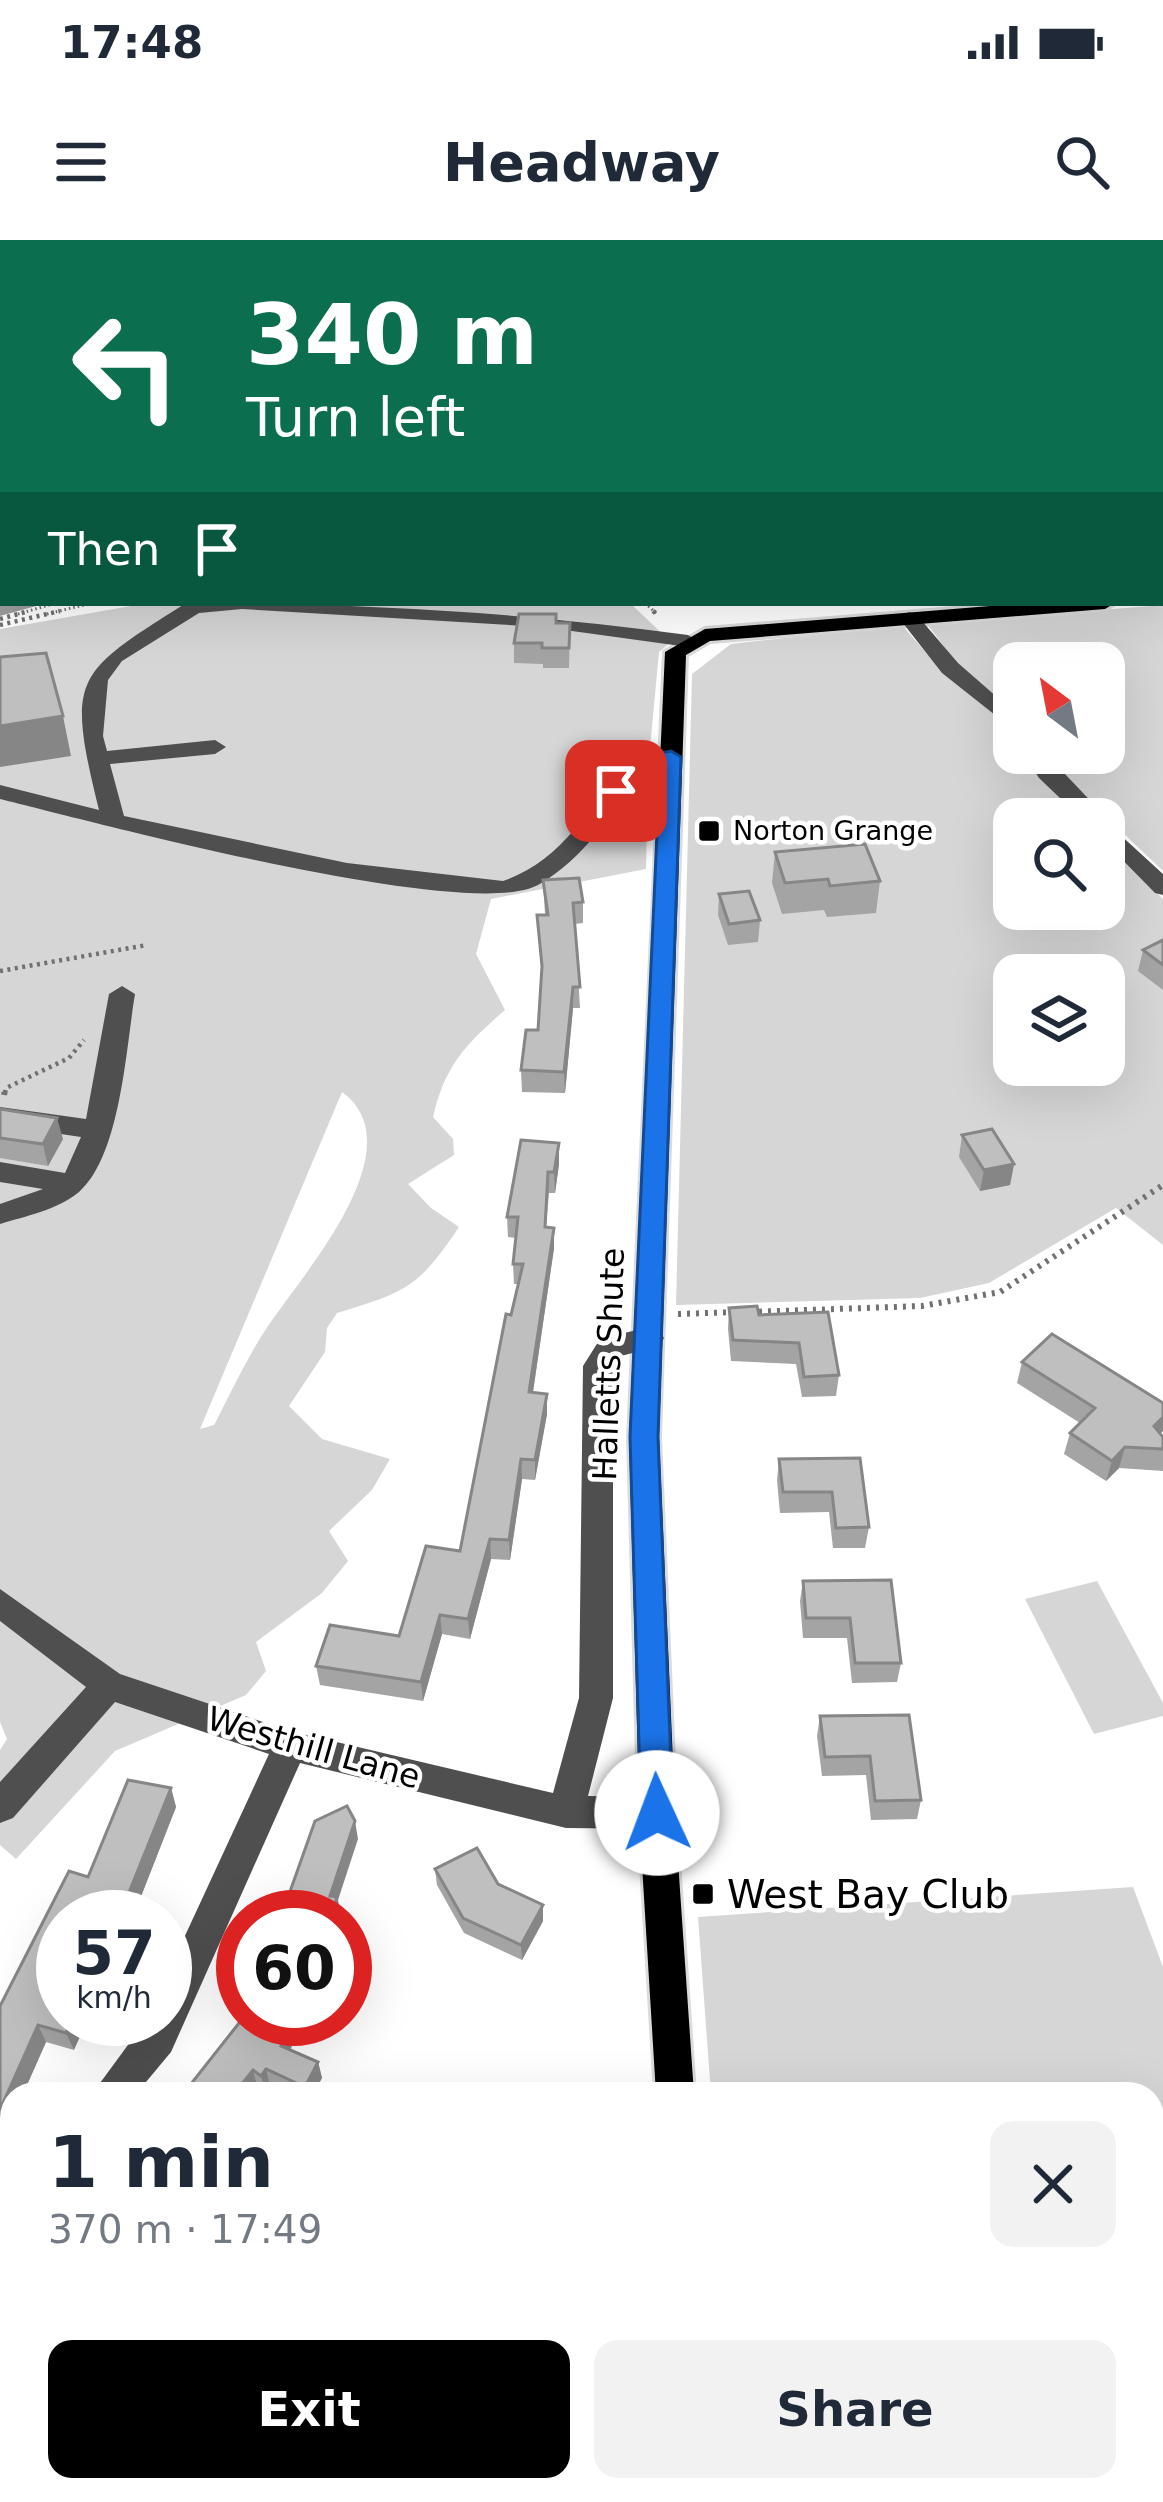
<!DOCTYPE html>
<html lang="en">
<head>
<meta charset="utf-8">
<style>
	:root { --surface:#fff; --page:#f2f2f3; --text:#1f2937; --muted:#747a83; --accent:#000 }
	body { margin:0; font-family:"DejaVu Sans",sans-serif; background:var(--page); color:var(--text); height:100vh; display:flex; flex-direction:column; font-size:45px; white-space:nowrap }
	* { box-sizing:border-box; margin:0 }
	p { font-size:39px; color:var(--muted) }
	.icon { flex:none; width:66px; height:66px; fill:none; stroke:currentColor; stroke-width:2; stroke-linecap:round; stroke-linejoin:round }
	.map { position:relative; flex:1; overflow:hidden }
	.details { position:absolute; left:0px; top:1842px; width:1164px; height:420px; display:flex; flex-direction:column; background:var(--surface); border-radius:36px 36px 0 0; box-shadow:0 12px 48px #0002 }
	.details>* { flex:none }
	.banner { position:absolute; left:0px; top:0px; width:1164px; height:366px; box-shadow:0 12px 48px #0002; background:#0b6e4f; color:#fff; overflow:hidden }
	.needle { width:78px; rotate:328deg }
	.buttons { position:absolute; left:993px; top:402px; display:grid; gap:24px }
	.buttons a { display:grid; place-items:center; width:132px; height:132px; border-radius:24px; background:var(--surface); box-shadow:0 12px 48px #0002; font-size:60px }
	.speed { position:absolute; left:36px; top:1650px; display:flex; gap:24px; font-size:60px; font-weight:700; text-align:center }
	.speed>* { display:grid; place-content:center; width:156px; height:156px; border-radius:50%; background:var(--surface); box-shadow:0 12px 48px #0002; line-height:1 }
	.speed small { font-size:30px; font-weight:400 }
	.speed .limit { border:18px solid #d22; background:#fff; color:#111 }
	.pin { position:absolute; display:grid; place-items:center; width:102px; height:102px; color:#fff; margin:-51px; border-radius:24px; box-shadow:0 6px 18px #0006 }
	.me { position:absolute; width:132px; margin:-66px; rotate:358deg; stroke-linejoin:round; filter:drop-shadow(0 0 9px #0008) }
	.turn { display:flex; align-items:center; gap:42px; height:252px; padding:0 48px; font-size:54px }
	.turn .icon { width:156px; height:156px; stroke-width:2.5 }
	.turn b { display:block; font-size:84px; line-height:102px }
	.then { display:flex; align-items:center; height:114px; padding:0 48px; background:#0003; gap:24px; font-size:45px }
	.round { display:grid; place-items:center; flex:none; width:126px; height:126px; border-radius:24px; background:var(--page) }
	.summary { display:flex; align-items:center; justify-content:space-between; height:204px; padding:0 48px }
	h1 { font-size:72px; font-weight:700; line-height:90px }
	.action { display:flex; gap:24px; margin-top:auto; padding:24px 48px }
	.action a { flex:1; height:138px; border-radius:24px; background:var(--accent); color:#fff; font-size:48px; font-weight:700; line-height:138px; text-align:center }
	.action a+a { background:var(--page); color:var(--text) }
	.status { display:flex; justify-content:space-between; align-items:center; height:84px; padding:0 60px; background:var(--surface); direction:ltr }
	.status svg { height:33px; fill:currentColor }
	header { display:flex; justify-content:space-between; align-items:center; height:156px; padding:0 48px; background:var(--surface); font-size:54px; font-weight:700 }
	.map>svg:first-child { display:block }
	.green { fill:#d6d6d6; fill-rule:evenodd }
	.water { fill:#9d9d9d }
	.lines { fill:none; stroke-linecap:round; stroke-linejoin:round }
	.major-casing { stroke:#dbdbdb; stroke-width:6 }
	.path-far2 { stroke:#717171; stroke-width:3; stroke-dasharray:1.5 3; stroke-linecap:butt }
	.path-far1 { stroke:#717171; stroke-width:4.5; stroke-dasharray:3 4.5; stroke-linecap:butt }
	.path { stroke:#717171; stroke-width:6; stroke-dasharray:3 6; stroke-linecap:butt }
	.minor { fill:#4f4f4f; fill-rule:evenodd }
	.major { fill:#000; fill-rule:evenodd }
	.wall { fill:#a4a4a4 }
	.shaded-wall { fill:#868686 }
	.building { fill:#bfbfbf; stroke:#868686; stroke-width:3 }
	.route { fill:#1a73e8; stroke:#114b97; stroke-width:3 }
	.poi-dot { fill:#000; stroke:#fff; stroke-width:4.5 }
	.labels { text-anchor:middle; stroke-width:9; stroke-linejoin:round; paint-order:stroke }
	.far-poi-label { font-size:27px; fill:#000; stroke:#fff; text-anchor:start }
	.street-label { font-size:33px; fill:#000; stroke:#fff }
	.near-poi-label { font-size:39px; fill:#000; stroke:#fff; text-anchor:start }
</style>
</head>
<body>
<div class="status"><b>17:48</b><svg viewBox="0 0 49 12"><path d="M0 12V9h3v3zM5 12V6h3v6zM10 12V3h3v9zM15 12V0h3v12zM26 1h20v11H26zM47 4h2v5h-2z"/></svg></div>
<header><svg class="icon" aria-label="menu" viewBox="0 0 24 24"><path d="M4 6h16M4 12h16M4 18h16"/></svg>Headway<svg class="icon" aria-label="search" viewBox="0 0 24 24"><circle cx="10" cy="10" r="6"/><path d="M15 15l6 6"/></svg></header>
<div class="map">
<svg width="1163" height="2262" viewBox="0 0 1163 2262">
	<rect width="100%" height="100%" fill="#fff"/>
	<g class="green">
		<path d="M148 363H630L671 402 659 412 648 529 646 629 491 659 476 714 505 770C466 804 445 825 433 877L453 899 454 915 408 944 431 968 459 987C418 1048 406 1052 337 1073L327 1088 325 1112 289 1166 322 1199 390 1219 372 1250 329 1291 348 1321 322 1353 256 1402 266 1431 246 1455 115 1511 16 1619 0 1605V1510L7 1499 0 1482V389ZM342 852C417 907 303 1034 268 1086 247 1117 231 1153 214 1185L200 1189Z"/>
		<polygon points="1163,365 1163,631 1057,530 1046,513 1104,513 1104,423 1014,423 1014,472 958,425 927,384"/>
		<path d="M902 385 940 429 1006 484 1014 496V513H1025L1085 579H1014V669H1104V598L1163 659V1005L1116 968 989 1043 920 1058 676 1065 692 434 731 404ZM1014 735H1104V825H1014Z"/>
		<polygon points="1097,1341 1163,1463 1163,1476 1094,1494 1025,1359"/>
		<polygon points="1133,1647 1163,1727 1163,2262 739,2262 738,2250 1152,2250 1152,1854 711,1854 698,1677"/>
		<polygon points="12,2250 316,2250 320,2254 480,2250 537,2261 566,2250 677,2250 678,2262 7,2262"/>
	</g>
	<polygon class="water" points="0,0 1163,0 1161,31 1161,3 3,3 3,363 47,363 0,376"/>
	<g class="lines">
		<defs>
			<g id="major">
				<polygon points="1161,352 1163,365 1154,363 1161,363"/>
				<polygon points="1028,363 1115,363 1105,369 710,401 686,415 659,1197 676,1592 694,1854 656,1854 640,1592 629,1197 665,412 705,389"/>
				<polygon points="678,2250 722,2250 723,2262 679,2262"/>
			</g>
		</defs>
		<use href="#major" class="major-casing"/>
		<g class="path-far2">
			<polyline points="645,363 657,374"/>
			<polyline points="18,374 56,363"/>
			<polyline points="47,374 92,363"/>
		</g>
		<g class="path-far1">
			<polyline points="653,371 658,375"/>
			<polyline points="0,379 29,371"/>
			<polyline points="0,385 60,371"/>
			<polyline points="0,731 147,705"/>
			<polyline points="5,853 6,848 69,818 84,800"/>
		</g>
		<g class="path">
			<polyline points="4,855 5,850"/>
			<polyline points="750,1072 922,1066 1000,1052 1163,945"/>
			<polyline points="678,1074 737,1072"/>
		</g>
		<g class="minor">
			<path d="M186 363C355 363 520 372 688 395L698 401 688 407 543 387 242 369 199 373 122 421 108 440 103 496 107 511 215 500 226 507 215 514 110 524 124 576 347 623 503 641C560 622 593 567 625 519L671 510 682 517 679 522 641 529C614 572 584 619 538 645 468 683 90 581 0 559V545L99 570C66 436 74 434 186 363Z"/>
			<polygon points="909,372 916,374 958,423 1014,472 1014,490 942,433 899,378"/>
			<polygon points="1023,513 1045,513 1103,574 1105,581 1163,634 1163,655 1155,653 1104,601 1104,579 1082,579 1039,538"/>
			<path d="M122 746 135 754C126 807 121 915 79 952 57 970 26 976 0 984V964L43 949 0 942V922L65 933 81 897 0 885V867L86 879 109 754Z"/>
			<polygon points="649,1087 659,1090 664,1098 659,1106 621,1116 613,1127 613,1458 588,1556 657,1557 670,1562 675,1573 670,1584 657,1589 566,1588 300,1523 171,1812 136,1854 92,1854 147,1779 165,1779 165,1739 269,1514 115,1462 13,1578 0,1583 0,1542 86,1447 0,1381 0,1349 120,1434 290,1491 553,1553 579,1458 583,1126 600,1099"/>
			<polygon points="12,1952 12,2002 0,2007 0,1957"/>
		</g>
		<use href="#major" class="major"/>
	</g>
	<g class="wall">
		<polygon points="556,383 570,383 569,428 543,428 543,424 514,423 514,403"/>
		<polygon points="775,612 880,641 876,673 827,677 824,670 782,674 772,643"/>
		<polygon points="543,640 583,662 583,683 575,684 580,768 573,768 565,853 522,852 521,830 538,790 542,736 537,675 545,675"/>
		<polygon points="719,654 760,680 758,702 728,705 718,675"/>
		<polygon points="1163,700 1163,750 1138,731 1143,710"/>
		<polygon points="0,869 63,899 48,926 0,918"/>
		<polygon points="962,895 1014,924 1010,945 980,951 959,917"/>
		<polygon points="559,903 559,924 555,953 549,953 546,987 554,1008 533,1152 547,1174 535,1240 522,1239 510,1320 491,1319 470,1399 442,1394 423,1461 320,1445 316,1426 399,1396 460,1311 518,1044 514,1044 513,1024 516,998 508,997 507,977"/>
		<polygon points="729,1068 759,1075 828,1072 839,1135 836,1156 802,1157 796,1124 731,1121 728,1089"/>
		<polygon points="1022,1122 1160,1194 1163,1197 1163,1231 1119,1228 1106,1241 1064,1214 1070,1193 1080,1183 1017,1143"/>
		<polygon points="860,1218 869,1287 865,1308 833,1308 829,1272 780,1273 777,1240 779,1219"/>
		<polygon points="891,1340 901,1423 897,1442 852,1443 847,1398 803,1398 800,1361 803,1341"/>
		<polygon points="909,1475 921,1560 917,1579 871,1580 866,1535 822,1536 817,1496 820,1476"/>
		<polygon points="171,1548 176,1567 138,1664 140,1669 63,1677 74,1810 46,1802 23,1854 12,1854 12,1879 5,1894 0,1892 0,1766 88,1637"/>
		<polygon points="435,1629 543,1665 543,1681 522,1720 464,1693 437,1645"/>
		<polygon points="243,1779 302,1779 290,1810 318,1822 322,1838 313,1854 289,1854 270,1846 266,1852 257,1846 251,1854"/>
		<polygon points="0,2103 9,2172 0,2169"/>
	</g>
	<g class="shaded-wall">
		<polygon points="63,476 71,516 0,527 0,486"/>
		<polygon points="573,747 573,768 565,853 564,832"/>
		<polygon points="57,878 63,899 48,926 43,904"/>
		<polygon points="559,903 559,924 555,953 554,932"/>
		<polygon points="1014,924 1010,945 980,951 984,930"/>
		<polygon points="554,988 554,1008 530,1172 529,1152"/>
		<polygon points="547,1154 547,1174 535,1240 535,1220"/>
		<polygon points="1163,1177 1163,1191 1147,1207 1154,1186"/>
		<polygon points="1125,1207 1119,1228 1106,1241 1112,1221"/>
		<polygon points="521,1219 522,1239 510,1320 509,1300"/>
		<polygon points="490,1299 491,1319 470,1399 468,1379"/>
		<polygon points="440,1375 442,1394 423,1461 421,1442"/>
		<polygon points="171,1548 176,1567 138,1664 140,1669 136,1677 120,1677"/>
		<polygon points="355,1581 358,1599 338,1660 341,1675 340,1677 330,1677 330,1656"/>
		<polygon points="543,1665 543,1681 522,1720 521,1705"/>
		<polygon points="73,1779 88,1779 74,1810 66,1793"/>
		<polygon points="292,1779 302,1779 286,1822 281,1806"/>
		<polygon points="38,1785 46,1802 23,1854 12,1854 12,1879 5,1894 0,1884 0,1870"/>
		<polygon points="318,1822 322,1838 313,1854 307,1854 305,1847"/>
		<polygon points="266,1829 270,1846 266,1852 261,1836"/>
		<polygon points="253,1830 257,1846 251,1854 234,1854"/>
		<polygon points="12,2135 12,2167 9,2172 0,2160"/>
	</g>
	<g class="building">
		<polygon points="519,374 556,374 556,383 570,383 569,408 542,408 542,403 514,403"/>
		<polygon points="46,413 63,476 0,486 0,417"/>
		<polygon points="865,604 880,641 830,646 828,639 785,643 775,612"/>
		<polygon points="579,638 583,662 573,663 580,747 573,747 564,832 521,830 526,790 538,790 542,726 537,675 548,675 543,640"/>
		<polygon points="749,651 760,680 729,684 719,654"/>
		<polygon points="1163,700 1163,725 1143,710"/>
		<polygon points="0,869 57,878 43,904 0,898"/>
		<polygon points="992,889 1014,924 984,930 962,895"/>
		<polygon points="521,900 559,903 554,932 548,932 545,987 554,988 529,1152 547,1154 535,1220 521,1219 509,1300 490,1299 468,1379 440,1375 421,1442 316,1426 330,1385 399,1396 426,1306 460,1311 506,1074 511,1075 523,1024 513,1024 518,977 507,977"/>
		<polygon points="757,1066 759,1075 828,1072 839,1135 804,1137 799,1103 733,1100 729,1068"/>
		<polygon points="1052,1094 1163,1163 1163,1177 1154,1186 1163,1197 1163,1209 1125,1207 1112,1221 1070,1193 1095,1168 1022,1122"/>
		<polygon points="860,1218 869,1287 836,1288 832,1252 783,1252 779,1219"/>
		<polygon points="891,1340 901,1423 855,1423 850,1378 806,1378 803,1341"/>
		<polygon points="909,1475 921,1560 875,1561 870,1516 825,1517 820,1476"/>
		<polygon points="128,1540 171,1548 130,1650 134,1651 120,1677 63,1677 63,1732 58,1743 63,1745 63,1779 73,1779 66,1793 38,1785 0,1870 0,1766 69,1631 88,1637"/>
		<polygon points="347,1566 355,1581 330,1656 337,1657 330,1677 281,1677 315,1581"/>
		<polygon points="477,1608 498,1644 543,1665 521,1705 463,1678 435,1629"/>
		<polygon points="243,1778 292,1779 281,1806 318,1822 305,1847 266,1829 261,1836 253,1830 234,1854 183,1854"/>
		<polygon points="0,2103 12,2107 12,2135 0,2160"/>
	</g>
	<polygon class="route" points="671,511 681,517 658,1197 673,1573 668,1583 657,1587 646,1583 641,1573 630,1197 660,525 640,529 623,556 605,551 626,520"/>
	<g class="poi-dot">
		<rect x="697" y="579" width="24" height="24" rx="6"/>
		<rect x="691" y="1642" width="24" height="24" rx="6"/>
	</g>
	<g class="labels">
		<g class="far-poi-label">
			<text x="733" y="600">Norton Grange</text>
		</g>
		<g class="street-label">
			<text transform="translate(608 1124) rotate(-88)" y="12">Halletts Shute</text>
			<text transform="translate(314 1507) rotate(16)" y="12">Westhill Lane</text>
		</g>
		<g class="near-poi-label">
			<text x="727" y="1668">West Bay Club</text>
		</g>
	</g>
</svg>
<div class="buttons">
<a><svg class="needle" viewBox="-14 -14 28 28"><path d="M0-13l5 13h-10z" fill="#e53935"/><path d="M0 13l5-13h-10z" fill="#747a83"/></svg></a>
<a><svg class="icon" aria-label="search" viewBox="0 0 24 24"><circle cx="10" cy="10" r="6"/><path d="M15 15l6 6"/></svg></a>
<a><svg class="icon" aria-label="layers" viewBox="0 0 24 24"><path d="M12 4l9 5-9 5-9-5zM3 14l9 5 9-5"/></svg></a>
</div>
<div class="speed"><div>57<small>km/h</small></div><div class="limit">60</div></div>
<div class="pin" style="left:616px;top:551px;background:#d93025"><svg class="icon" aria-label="arrive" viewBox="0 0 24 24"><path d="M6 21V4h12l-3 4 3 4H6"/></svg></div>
<svg class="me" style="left:657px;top:1573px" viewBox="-20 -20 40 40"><circle r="19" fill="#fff"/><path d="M0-13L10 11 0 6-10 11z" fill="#1a73e8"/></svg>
<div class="banner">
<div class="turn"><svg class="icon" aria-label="left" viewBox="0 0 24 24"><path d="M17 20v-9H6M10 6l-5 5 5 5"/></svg><div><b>340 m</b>Turn left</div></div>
<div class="then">Then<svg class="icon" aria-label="arrive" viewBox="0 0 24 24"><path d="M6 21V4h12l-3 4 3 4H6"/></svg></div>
</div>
<section class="details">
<div class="summary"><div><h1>1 min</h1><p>370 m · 17:49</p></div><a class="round"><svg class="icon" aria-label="close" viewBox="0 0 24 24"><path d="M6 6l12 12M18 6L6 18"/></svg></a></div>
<div class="action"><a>Exit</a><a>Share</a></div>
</section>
</div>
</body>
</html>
